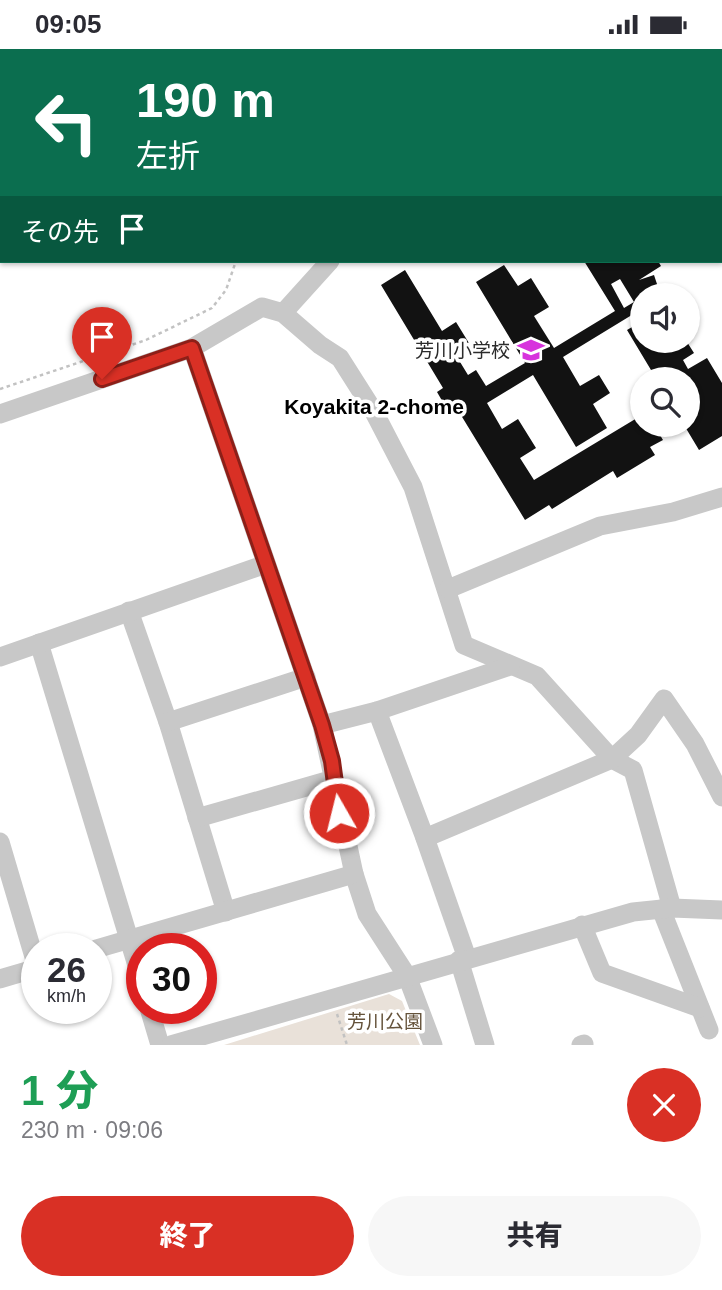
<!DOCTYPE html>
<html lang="ja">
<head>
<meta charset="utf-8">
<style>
	:root { --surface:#fff; --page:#f7f7f7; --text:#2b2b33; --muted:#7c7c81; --accent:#d93025 }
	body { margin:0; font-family:Arial,"Noto Sans JP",sans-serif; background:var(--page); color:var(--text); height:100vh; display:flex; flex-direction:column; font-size:26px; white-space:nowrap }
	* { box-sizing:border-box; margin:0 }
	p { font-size:23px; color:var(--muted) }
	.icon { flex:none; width:38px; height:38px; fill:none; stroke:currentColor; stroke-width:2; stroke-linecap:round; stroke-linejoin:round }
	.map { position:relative; height:996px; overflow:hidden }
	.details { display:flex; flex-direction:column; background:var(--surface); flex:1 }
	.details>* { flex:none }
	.hud { position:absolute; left:0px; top:0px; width:723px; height:214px; box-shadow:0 2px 5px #0004; background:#0b6e4f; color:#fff; overflow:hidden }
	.tools { position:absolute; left:630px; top:234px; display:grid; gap:14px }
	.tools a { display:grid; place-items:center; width:70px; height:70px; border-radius:50%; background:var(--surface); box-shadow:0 2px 5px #0004; font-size:35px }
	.speed { position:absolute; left:21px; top:884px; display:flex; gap:14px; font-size:35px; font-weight:700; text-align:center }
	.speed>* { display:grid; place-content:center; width:91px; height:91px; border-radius:50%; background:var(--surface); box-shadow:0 2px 5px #0004; line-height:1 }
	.speed small { font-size:18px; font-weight:400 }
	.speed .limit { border:10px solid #d22; background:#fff; color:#111 }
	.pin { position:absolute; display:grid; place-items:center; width:60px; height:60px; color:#fff; margin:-72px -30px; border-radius:50% 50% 50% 0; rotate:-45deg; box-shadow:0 0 7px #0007 }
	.pin .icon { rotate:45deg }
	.me { position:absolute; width:77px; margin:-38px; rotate:352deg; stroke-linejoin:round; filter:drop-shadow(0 0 5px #0008) }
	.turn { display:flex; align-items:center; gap:24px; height:147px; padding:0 21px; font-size:32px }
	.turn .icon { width:91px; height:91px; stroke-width:2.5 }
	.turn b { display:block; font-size:49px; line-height:60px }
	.then { display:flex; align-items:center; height:66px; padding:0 21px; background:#0003; gap:14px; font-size:26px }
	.round { display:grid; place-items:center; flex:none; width:74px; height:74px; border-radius:37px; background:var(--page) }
	.head { display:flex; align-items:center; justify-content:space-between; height:119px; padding:0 21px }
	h1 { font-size:42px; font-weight:800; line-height:52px; color:#1e9e55 }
	.button { display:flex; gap:14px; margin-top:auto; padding:14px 21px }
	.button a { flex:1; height:80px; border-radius:42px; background:var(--accent); color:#fff; font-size:28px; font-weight:800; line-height:80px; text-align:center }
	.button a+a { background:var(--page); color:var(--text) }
	.status { display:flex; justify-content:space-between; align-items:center; height:49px; padding:0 35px; background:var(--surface); direction:ltr }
	.status svg { height:19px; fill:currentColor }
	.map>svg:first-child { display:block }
	.green { fill:#e9e1d9 }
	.building { fill:#121212; fill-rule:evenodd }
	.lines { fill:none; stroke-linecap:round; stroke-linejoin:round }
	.path { stroke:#c2c2c2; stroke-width:2.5; stroke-dasharray:3.5 3.5; stroke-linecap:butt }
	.minor { stroke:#c8c8c8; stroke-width:19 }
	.route-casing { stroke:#8d1f18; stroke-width:18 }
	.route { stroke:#d93025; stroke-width:12 }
	.labels { text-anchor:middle; stroke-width:7; stroke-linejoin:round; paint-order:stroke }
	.poi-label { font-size:19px; fill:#2b2b2b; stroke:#fff; text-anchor:end }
	.park-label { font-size:19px; fill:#65533b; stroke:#fff }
	.neighbourhood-label { font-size:21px; font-weight:bold; fill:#000; stroke:#fff }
</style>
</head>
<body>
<div class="status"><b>09:05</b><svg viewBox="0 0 49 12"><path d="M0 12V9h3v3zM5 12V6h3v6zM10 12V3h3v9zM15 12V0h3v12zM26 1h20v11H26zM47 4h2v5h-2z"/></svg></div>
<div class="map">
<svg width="722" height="996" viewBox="0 0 722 996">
	<rect width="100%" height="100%" fill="#fff"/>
	<polygon class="green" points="389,945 402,952 420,996 224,996"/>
	<g class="building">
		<path d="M584 212H658L661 217 639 231 654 226 661 247H642V266L640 261 563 308 580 337 599 326 610 344 593 355 607 379 576 398 533 326 487 354 502 380 518 370 536 399 520 409 534 431 642 366V376H654L663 391 650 398 655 406 617 429 613 422 552 460 549 456 525 471 456 358 448 362 437 343 443 339 381 236 405 221 442 282 456 273 472 299 457 308 468 326 476 321 486 337 525 314 476 233 504 216 518 237 531 229 549 258 534 267 554 299 615 262ZM620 230 634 253 624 259 611 235Z"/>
		<polygon points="642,272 642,292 670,292 675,300 687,293 694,304 683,311 688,320 707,309 722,334 722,387 699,401 684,376 688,376 688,331 657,331 627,281"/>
	</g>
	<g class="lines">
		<g class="path">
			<polyline points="312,2 312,0"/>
			<polyline points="0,340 146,291 212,259 226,241 236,212"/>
			<polyline points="337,965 347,996"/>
		</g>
		<g class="minor">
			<polyline points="197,2 204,0"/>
			<polyline points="0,50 2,50"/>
			<polyline points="721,59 722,58"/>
			<polyline points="283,264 330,212"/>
			<polyline points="0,365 192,299 262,258 283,264 320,296 340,309 373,361 413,438 464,596 537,627 612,710 633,721 672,859"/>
			<polyline points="448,540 600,477 673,463 722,448"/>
			<polyline points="129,562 168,673 226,863"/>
			<polyline points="39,594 142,933"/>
			<polyline points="0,608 266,515"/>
			<polyline points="377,662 425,789 612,710 638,686 664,650 695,695 722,748"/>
			<polyline points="168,673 306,628"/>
			<polyline points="322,676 377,662 510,617"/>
			<polyline points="197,769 334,730"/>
			<polyline points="425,789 467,909"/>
			<polyline points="0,793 37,918"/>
			<polyline points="354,825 367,865 407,927 433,996"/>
			<polyline points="661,860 709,981"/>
			<polyline points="582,876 602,924 700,959"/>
			<polyline points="96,900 354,825 322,676 192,299"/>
			<polyline points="459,911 485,996"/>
			<polyline points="0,930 37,919"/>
			<polyline points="149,959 160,996"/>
			<polyline points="171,996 633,863 672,859 722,861"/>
			<polyline points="581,996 584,995"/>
		</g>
	</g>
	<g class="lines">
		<defs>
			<polyline id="route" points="102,330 192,299 322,676 332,712 339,764"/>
		</defs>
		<use href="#route" class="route-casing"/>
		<use href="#route" class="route"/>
	</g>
	<defs>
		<symbol id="school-bare" viewBox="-9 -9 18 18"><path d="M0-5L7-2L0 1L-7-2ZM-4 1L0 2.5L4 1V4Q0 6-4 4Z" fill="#d733dd" stroke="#fff" stroke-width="2.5" paint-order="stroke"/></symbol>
	</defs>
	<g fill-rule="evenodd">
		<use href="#school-bare" x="512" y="282" width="38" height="38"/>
	</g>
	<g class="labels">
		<g class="poi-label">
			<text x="510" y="308">芳川小学校</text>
		</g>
		<g class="park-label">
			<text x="385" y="979">芳川公園</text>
		</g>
		<g class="neighbourhood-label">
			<text x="374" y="365">Koyakita 2-chome</text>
		</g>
	</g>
</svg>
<div class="tools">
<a><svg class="icon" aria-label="sound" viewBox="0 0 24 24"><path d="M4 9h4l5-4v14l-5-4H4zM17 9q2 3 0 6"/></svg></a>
<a><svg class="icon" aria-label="search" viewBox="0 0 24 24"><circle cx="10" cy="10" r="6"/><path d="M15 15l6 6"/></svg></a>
</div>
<div class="speed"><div>26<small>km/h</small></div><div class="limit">30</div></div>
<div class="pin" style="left:102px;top:330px;background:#d93025"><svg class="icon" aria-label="arrive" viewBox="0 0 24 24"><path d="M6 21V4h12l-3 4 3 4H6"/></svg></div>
<svg class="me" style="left:339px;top:764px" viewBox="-20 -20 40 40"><circle r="17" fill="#d93025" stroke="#fff" stroke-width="3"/><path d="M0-11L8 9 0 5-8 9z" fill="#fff"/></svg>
<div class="hud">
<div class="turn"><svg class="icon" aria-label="left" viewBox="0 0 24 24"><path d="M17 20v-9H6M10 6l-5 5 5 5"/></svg><div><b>190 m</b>左折</div></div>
<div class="then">その先<svg class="icon" aria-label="arrive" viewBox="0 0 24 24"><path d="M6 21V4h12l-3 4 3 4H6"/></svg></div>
</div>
</div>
<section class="details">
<div class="head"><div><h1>1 分</h1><p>230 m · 09:06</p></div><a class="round" style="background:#d93025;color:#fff"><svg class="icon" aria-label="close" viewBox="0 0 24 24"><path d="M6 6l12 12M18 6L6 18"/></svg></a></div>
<div class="button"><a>終了</a><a>共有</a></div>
</section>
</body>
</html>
